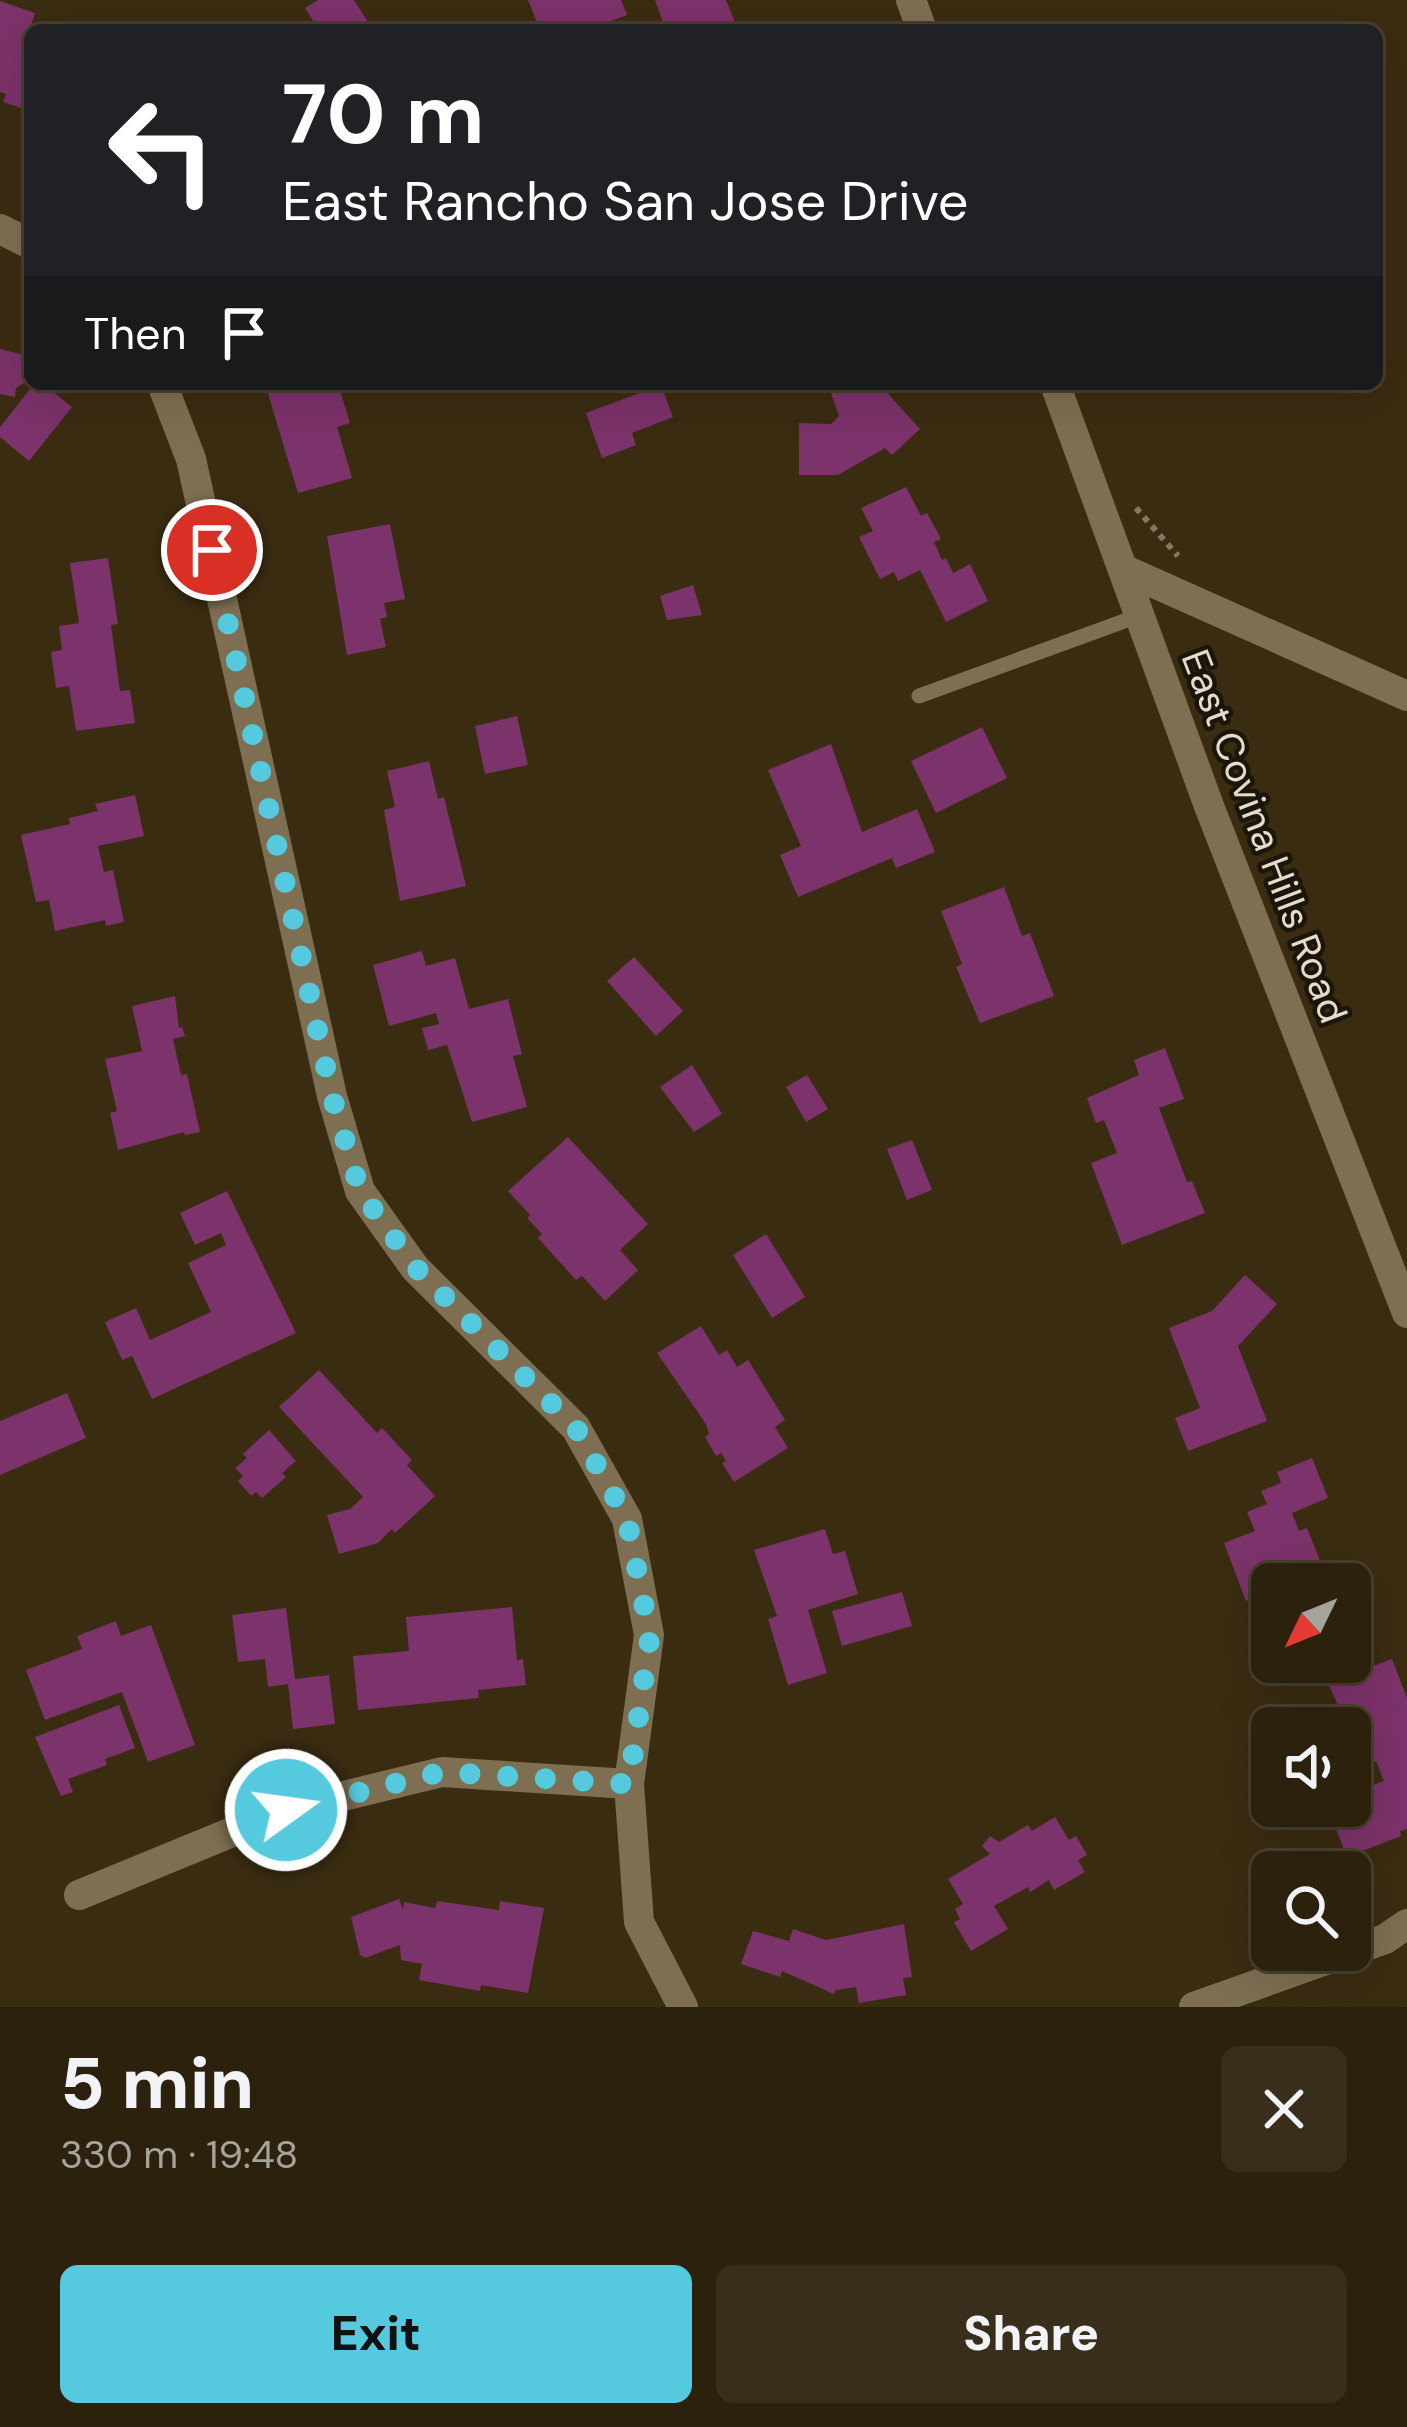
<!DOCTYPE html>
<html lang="en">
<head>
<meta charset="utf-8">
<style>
	:root { --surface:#2c210d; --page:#382e1b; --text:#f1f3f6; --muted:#a6a39d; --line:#483e2e; --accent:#55cade }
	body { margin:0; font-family:"DM Sans",sans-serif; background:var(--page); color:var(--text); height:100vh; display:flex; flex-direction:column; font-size:45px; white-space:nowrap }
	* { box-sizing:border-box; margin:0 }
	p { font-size:39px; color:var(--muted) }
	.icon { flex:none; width:66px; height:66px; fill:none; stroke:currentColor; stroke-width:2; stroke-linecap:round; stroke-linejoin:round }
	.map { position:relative; height:2007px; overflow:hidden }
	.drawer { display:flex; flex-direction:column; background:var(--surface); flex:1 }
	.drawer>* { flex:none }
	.hud { position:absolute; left:24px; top:24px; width:1359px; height:366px; border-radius:18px; box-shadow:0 12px 48px #0002,0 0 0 3px var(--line); background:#202124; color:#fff; overflow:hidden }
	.needle { width:78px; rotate:227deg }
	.fabs { position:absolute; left:1251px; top:1563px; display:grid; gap:24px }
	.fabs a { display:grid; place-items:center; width:120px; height:120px; border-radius:18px; background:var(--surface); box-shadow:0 12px 48px #0002,0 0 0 3px var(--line); font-size:60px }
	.pin { position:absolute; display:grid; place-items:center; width:102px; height:102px; color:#fff; margin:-51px; border:6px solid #fff; border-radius:50%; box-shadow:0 3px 12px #0007 }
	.me { position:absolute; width:132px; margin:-66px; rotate:76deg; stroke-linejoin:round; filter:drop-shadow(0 0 9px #0008) }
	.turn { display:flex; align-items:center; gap:42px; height:252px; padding:0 60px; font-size:54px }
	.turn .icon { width:156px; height:156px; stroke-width:2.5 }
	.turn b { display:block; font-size:84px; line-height:102px }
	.then { display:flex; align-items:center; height:114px; padding:0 60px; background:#0003; gap:24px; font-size:45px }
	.round { display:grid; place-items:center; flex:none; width:126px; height:126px; border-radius:18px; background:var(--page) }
	.summary { display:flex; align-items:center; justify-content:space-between; height:204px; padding:0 60px }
	h1 { font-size:72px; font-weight:800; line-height:90px }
	.cta { display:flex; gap:24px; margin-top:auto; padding:24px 60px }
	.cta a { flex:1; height:138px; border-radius:18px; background:var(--accent); color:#111; font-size:48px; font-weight:800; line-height:138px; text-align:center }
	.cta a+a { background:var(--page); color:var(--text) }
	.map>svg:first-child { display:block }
	.building { fill:#7c326a }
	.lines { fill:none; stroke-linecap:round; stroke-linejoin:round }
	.path { stroke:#847862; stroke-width:6; stroke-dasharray:6 6; stroke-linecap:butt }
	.lane { stroke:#7e6f52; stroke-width:15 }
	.street { stroke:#7e6f52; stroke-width:30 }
	.secondary { stroke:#7e6f52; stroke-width:30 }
	.route { stroke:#55cade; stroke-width:21; stroke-dasharray:0 37.8 }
	.labels { text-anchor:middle; stroke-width:9; stroke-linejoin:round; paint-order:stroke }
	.street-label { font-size:39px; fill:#e5dccd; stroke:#1c160a }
</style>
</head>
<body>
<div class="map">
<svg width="1407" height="2007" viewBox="0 0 1407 2007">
	<rect width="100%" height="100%" fill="#3a2c11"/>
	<g class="building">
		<polygon points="318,0 354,0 373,30 319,30 305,8"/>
		<polygon points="528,0 621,0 627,15 588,30 540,30"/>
		<polygon points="655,0 726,0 738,30 666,30"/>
		<polygon points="0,1 35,13 30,29 30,111 3,102 6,94 0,92"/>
		<polygon points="0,349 21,354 30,372 30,379 16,388 15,397 0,394"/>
		<polygon points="34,384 43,384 72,407 29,461 0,437 0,427"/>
		<polygon points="265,384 338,384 350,423 337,427 352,478 298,493"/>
		<polygon points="828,384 885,384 889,395 920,429 892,455 885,448 838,475 799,475 799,423 831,424 839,416"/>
		<polygon points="661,385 673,417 632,433 636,445 602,458 586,413"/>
		<polygon points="906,487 921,516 927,513 941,539 934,542 942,560 946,558 953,573 970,564 988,601 946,622 920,570 898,581 894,572 880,579 859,537 873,531 861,508"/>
		<polygon points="390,524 405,599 384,603 387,617 380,619 386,647 347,655 327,536"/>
		<polygon points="108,558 118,624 111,625 120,691 130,690 135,723 76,731 69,686 56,688 51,652 62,650 59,626 79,623 70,563"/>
		<polygon points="693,585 702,615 667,620 660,596"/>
		<polygon points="517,716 528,765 485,774 475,726"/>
		<polygon points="982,727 1007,778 936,813 911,761"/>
		<polygon points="831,744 862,832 917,809 935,852 896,868 892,858 798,897 780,855 801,846 768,770"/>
		<polygon points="429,761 438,799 444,797 466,886 400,901 384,810 395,807 387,771"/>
		<polygon points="135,795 144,836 98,846 104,872 113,870 124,922 106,926 105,920 55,931 49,900 36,902 21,835 70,824 69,818 98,811 95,804"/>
		<polygon points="1004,887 1022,936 1030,933 1054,996 980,1023 956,967 962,964 941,911"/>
		<polygon points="422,951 426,966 455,958 469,1009 508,999 522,1054 513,1056 527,1107 472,1122 447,1045 428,1050 422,1028 439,1024 436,1013 389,1026 373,965"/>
		<polygon points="634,957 683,1011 656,1036 607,981"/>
		<polygon points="175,996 179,1028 182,1027 185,1036 173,1039 181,1075 187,1074 200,1132 185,1135 184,1132 118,1150 110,1113 117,1111 105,1059 142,1051 132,1006"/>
		<polygon points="1165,1048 1184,1099 1159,1108 1187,1182 1192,1181 1205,1213 1122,1245 1091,1163 1117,1153 1104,1120 1096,1123 1087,1098 1139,1075 1134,1060"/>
		<polygon points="692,1065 722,1114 694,1132 660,1087"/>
		<polygon points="807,1075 828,1109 806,1122 786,1087"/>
		<polygon points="568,1137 648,1224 620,1250 638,1270 605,1301 582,1276 576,1280 538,1238 542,1234 527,1218 530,1215 508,1191"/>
		<polygon points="912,1140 932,1190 907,1200 887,1149"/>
		<polygon points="227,1191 296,1333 152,1399 132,1356 122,1360 105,1322 136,1308 150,1340 211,1312 188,1263 226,1245 221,1233 195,1245 180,1213"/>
		<polygon points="766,1234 805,1297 772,1318 733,1255"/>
		<polygon points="1245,1275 1277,1304 1238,1346 1267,1421 1188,1451 1175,1418 1200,1408 1169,1328 1212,1311"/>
		<polygon points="701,1326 719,1355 727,1350 737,1367 748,1360 785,1420 775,1427 788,1448 734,1482 722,1463 726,1461 721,1453 716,1456 705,1437 709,1434 706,1424 657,1353"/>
		<polygon points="319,1370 377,1433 382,1428 412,1460 407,1465 435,1496 395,1533 392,1529 378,1543 339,1554 327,1515 350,1509 363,1497 279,1407"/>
		<polygon points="67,1393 86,1438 0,1475 0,1421"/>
		<polygon points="269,1430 296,1461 282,1473 286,1477 262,1498 256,1492 251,1496 238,1481 243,1476 235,1468 247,1458 243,1454"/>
		<polygon points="1312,1458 1328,1498 1292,1513 1299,1531 1307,1528 1325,1573 1321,1574 1325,1584 1272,1584 1272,1624 1260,1595 1246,1601 1224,1543 1255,1531 1247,1512 1267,1504 1261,1491 1281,1483 1277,1472"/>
		<polygon points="825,1529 833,1554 845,1551 858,1594 808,1610 827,1673 788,1685 768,1619 777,1616 754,1550"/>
		<polygon points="902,1592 912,1626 842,1646 832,1611"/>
		<polygon points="512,1607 517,1660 523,1659 526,1685 478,1690 479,1698 358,1710 353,1656 409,1651 406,1617"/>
		<polygon points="286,1608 295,1679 329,1675 335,1724 293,1729 288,1684 268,1687 265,1659 238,1662 232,1615"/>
		<polygon points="116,1621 121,1636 151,1625 195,1745 148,1762 122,1692 45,1720 26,1670 82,1649 77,1636"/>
		<polygon points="1392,1659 1407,1698 1407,1829 1400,1831 1401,1836 1347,1857 1327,1806 1350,1806 1350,1794 1384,1781 1376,1761 1365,1766 1328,1683"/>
		<polygon points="119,1705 135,1748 105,1759 107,1765 68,1779 73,1792 61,1796 35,1737"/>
		<polygon points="1055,1817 1069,1840 1076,1836 1087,1855 1078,1860 1085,1872 1054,1890 1049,1880 1030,1892 1028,1887 994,1906 1008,1929 971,1951 954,1922 960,1919 955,1909 963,1904 948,1879 990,1854 982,1846 990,1836 999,1842 1028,1825 1032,1831"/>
		<polygon points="399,1899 403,1910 404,1902 435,1908 437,1901 499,1910 500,1901 544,1908 528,1993 481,1985 480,1991 419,1980 422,1964 401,1960 400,1945 365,1958 360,1955 351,1917"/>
		<polygon points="904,1924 912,1977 903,1978 906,1995 859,2003 856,1987 836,1990 834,1994 782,1971 780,1977 741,1964 753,1931 789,1941 793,1929 826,1940"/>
	</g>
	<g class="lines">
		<polyline class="path" points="1136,508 1178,556"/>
		<polyline class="lane" points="919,696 1141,615"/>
		<g class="street">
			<polyline points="0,229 30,244"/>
			<polyline points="162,384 191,459 332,1096 360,1191 415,1268 576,1428 627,1519 649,1635 629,1784 639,1922 683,2007"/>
			<polyline points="79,1895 286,1810 442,1772 629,1784"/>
			<polyline points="1194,2007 1385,1939 1407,1924"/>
		</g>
		<g class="secondary">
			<polyline points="911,0 922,30"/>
			<polyline points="1055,384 1209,806 1407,1313"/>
			<polyline points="1125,570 1407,696"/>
		</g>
	</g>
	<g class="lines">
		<polyline class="route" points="212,550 332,1096 360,1191 416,1268 576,1428 627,1519 650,1636 629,1784 442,1772 286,1810"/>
	</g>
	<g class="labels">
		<g class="street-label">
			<text transform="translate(1265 836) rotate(69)" y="14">East Covina Hills Road</text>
		</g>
	</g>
</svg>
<div class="fabs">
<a><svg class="needle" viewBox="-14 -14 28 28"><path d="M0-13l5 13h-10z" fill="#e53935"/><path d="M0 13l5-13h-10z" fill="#a6a39d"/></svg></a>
<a><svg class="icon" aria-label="sound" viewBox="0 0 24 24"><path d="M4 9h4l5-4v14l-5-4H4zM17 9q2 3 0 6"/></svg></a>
<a><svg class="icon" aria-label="search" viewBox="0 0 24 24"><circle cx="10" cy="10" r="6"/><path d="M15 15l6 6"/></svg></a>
</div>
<div class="pin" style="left:212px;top:550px;background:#d93025"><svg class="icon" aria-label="arrive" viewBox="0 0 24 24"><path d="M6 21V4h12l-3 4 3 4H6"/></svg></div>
<svg class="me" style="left:286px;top:1810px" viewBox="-20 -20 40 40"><circle r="17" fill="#55cade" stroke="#fff" stroke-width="3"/><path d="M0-11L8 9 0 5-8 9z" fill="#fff"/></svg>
<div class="hud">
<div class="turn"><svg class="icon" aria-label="left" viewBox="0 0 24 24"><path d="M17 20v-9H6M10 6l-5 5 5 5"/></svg><div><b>70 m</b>East Rancho San Jose Drive</div></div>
<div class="then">Then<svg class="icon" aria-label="arrive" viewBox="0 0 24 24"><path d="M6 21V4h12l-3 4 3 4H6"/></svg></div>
</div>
</div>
<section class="drawer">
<div class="summary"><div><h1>5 min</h1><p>330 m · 19:48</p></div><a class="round"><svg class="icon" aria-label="close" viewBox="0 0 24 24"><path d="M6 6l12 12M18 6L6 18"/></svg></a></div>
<div class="cta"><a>Exit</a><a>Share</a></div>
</section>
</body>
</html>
